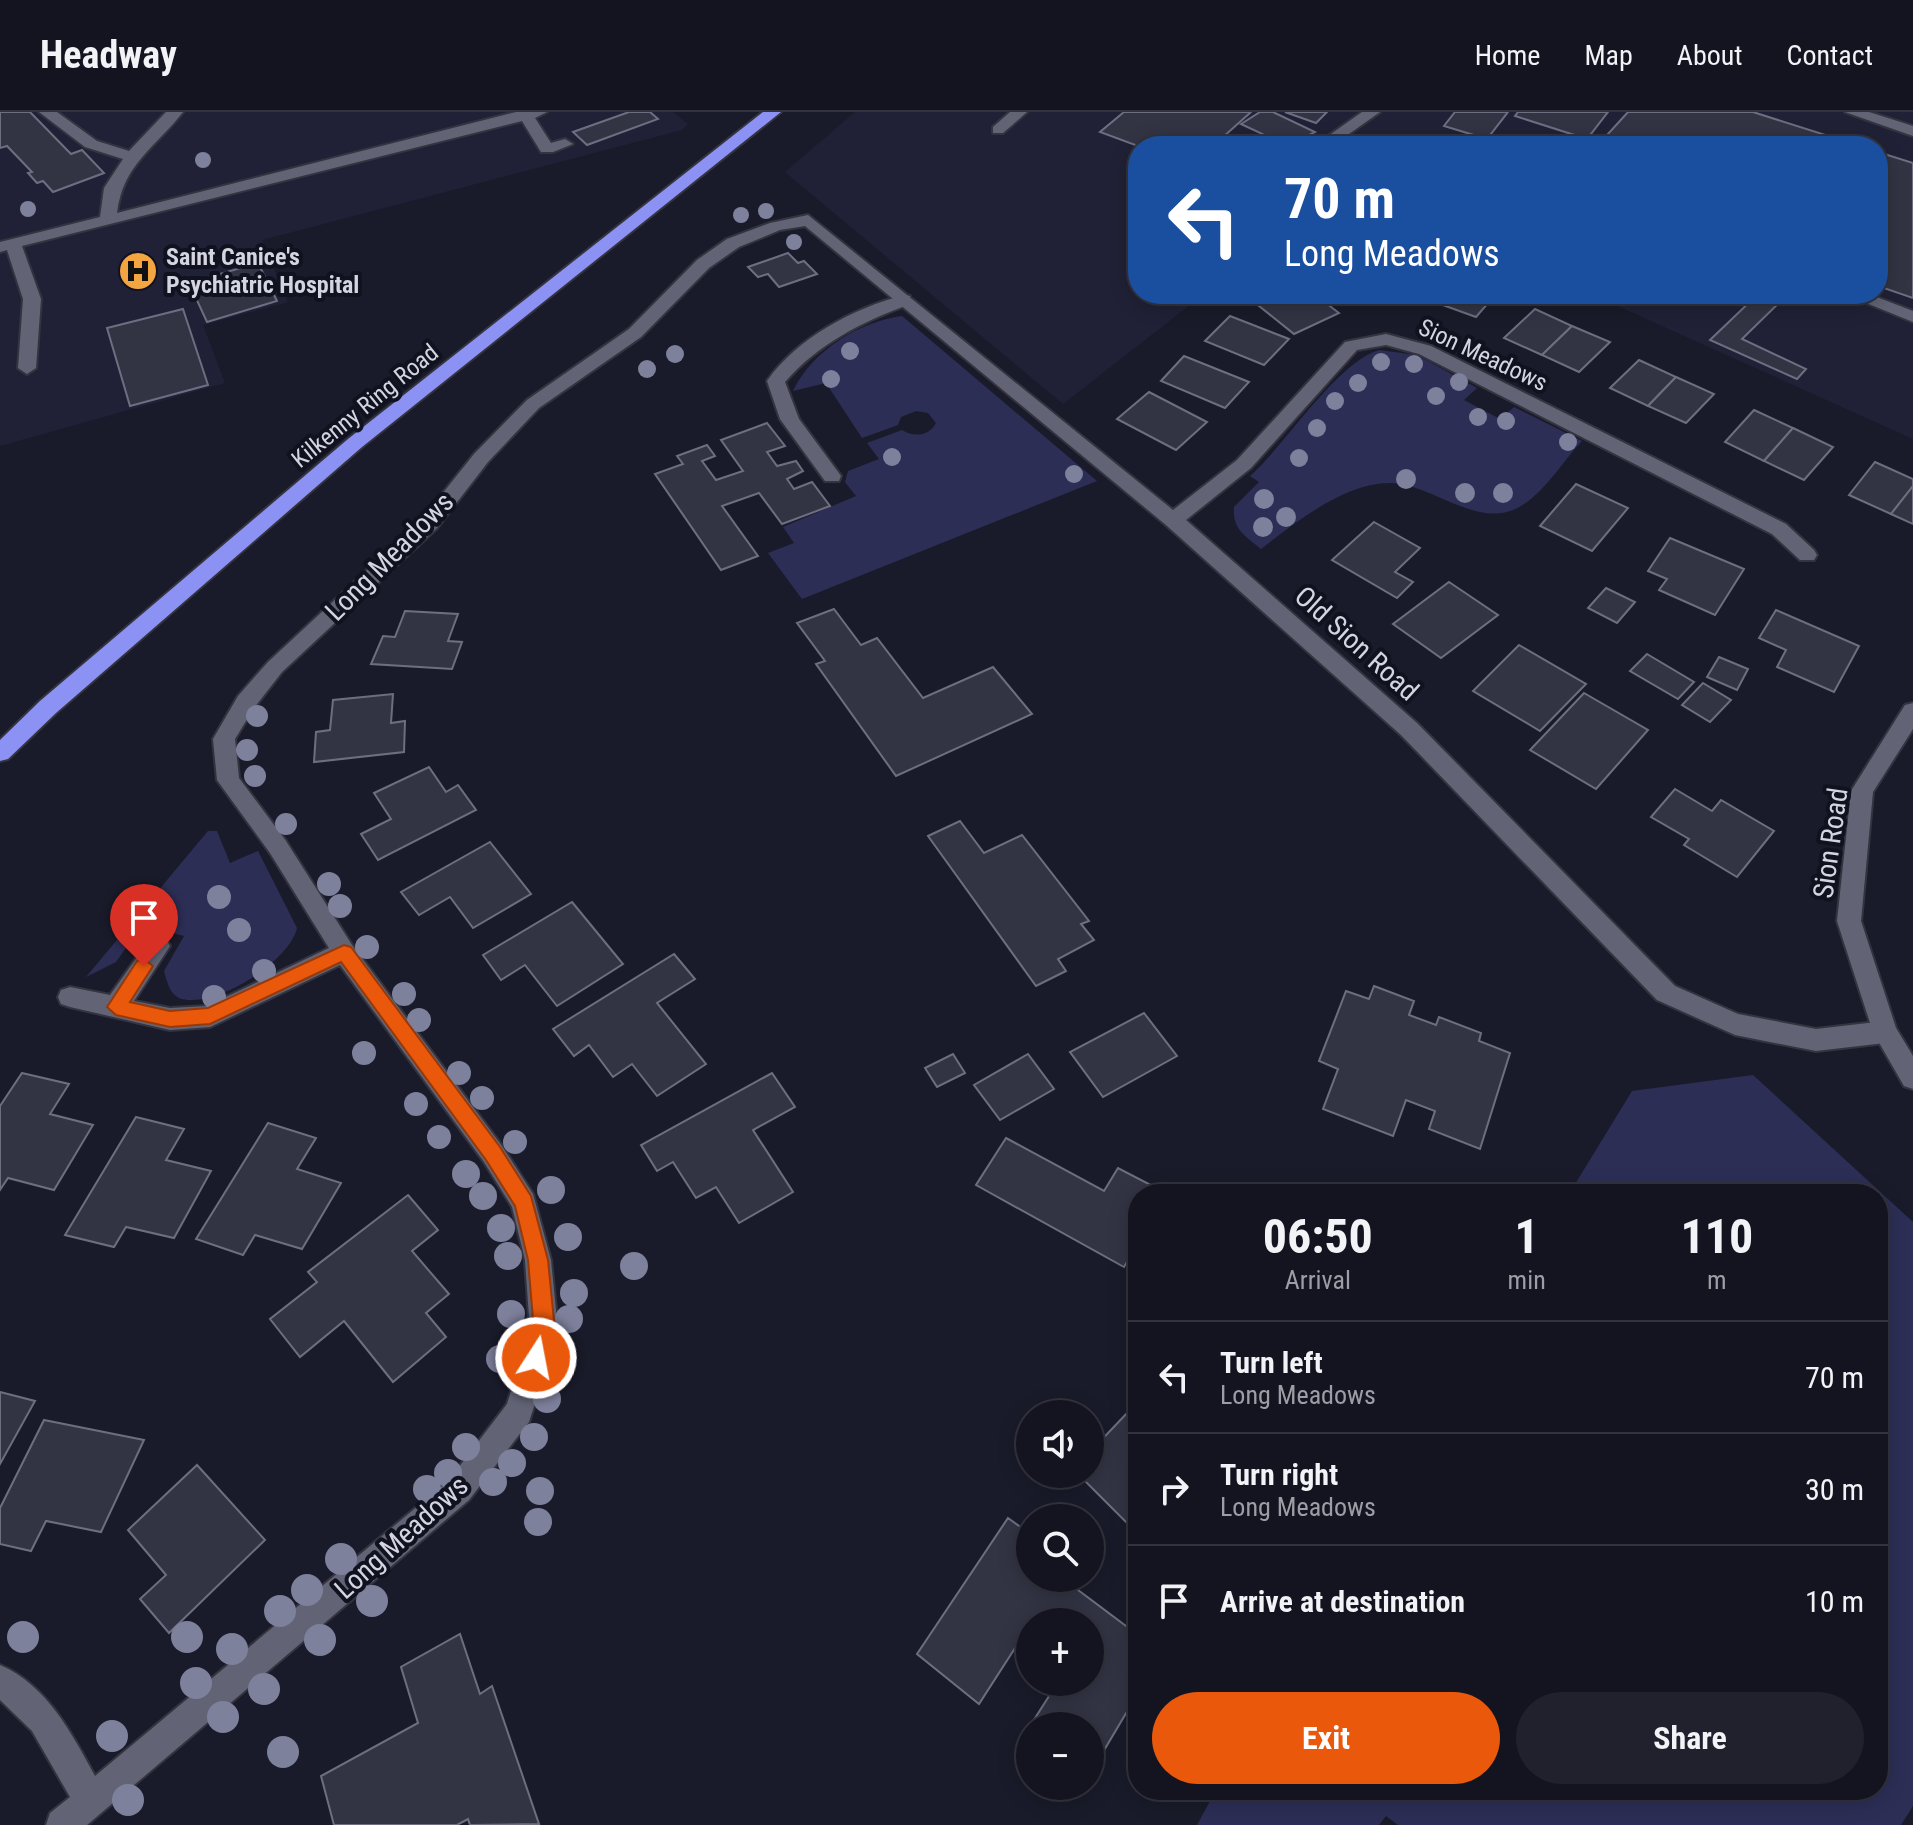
<!DOCTYPE html>
<html lang="en">
<head>
<meta charset="utf-8">
<style>
	:root { --surface:#141420; --page:#21212d; --text:#f1f3f6; --muted:#9d9ea5; --line:#33333e; --accent:#ea580c }
	body { margin:0; font-family:"Roboto Condensed",sans-serif; background:var(--page); color:var(--text); height:100vh; display:flex; flex-direction:column; font-size:30px; white-space:nowrap }
	* { box-sizing:border-box; margin:0 }
	p { font-size:26px; color:var(--muted) }
	.icon { flex:none; width:44px; height:44px; fill:none; stroke:currentColor; stroke-width:2; stroke-linecap:round; stroke-linejoin:round }
	.map { position:relative; flex:1; overflow:hidden }
	.details { position:absolute; left:1128px; top:1072px; width:760px; height:616px; display:flex; flex-direction:column; background:var(--surface); border-radius:32px; box-shadow:0 4px 20px #0003,0 0 0 2px var(--line) }
	.details>* { flex:none }
	.hud { position:absolute; left:1128px; top:24px; width:760px; height:168px; border-radius:32px; box-shadow:0 4px 20px #0003,0 0 0 2px var(--line); background:#1a4fa0; color:#fff; overflow:hidden }
	.buttons { position:absolute; left:1016px; top:1288px; display:grid; gap:16px }
	.buttons a { display:grid; place-items:center; width:88px; height:88px; border-radius:50%; background:var(--surface); box-shadow:0 4px 20px #0003,0 0 0 2px var(--line); font-size:40px }
	.pin { position:absolute; display:grid; place-items:center; width:68px; height:68px; color:#fff; margin:-82px -34px; border-radius:50% 50% 50% 0; rotate:-45deg; box-shadow:0 0 8px #0007 }
	.pin .icon { rotate:45deg }
	.me { position:absolute; width:88px; margin:-44px; rotate:11deg; stroke-linejoin:round; filter:drop-shadow(0 0 6px #0008) }
	.turn { display:flex; align-items:center; gap:28px; height:168px; padding:0 24px; font-size:36px }
	.turn .icon { width:104px; height:104px; stroke-width:2.5 }
	.turn b { display:block; font-size:56px; line-height:68px }
	.eta { display:flex; justify-content:space-evenly; align-items:center; height:136px; text-align:center }
	.eta b { font-size:48px; font-weight:700; line-height:56px }
	.action { display:flex; gap:16px; margin-top:auto; padding:16px 24px }
	.action a { flex:1; height:92px; border-radius:48px; background:var(--accent); color:#fff; font-size:32px; font-weight:700; line-height:92px; text-align:center }
	.action a+a { background:var(--page); color:var(--text) }
	ul { padding:0; list-style:none }
	li { display:flex; align-items:center; gap:24px; height:112px; padding:0 24px; border-top:2px solid var(--line) }
	li div { flex:1 }
	li b { display:block; font-size:30px }
	li em { font-style:normal }
	header { display:flex; align-items:center; gap:48px; box-sizing:border-box; height:112px; padding:0 40px; background:var(--surface); border-bottom:2px solid var(--line) }
	header strong { font-size:38px }
	nav { display:flex; gap:44px; margin-inline-start:auto; font-size:28px }
	.map>svg:first-child { display:block }
	.built { fill:#202136 }
	.green { fill:#2c2e56 }
	.building { fill:#323444; stroke:#6d6f81; stroke-width:2 }
	.lines { fill:none; stroke-linecap:round; stroke-linejoin:round }
	.lane-casing { stroke:#33343f; stroke-width:4 }
	.street-casing { stroke:#33343f; stroke-width:4 }
	.secondary-casing { stroke:#33343f; stroke-width:4 }
	.highway-casing { stroke:#33343f; stroke-width:4 }
	.lane { fill:#626476; fill-rule:evenodd }
	.street { fill:#626476; fill-rule:evenodd }
	.secondary { fill:#626476; fill-rule:evenodd }
	.highway { fill:#8c92f3; fill-rule:evenodd }
	.tree { fill:#7e819c }
	.route { fill:#ea580c; stroke:#983908; stroke-width:2 }
	.labels { text-anchor:middle; stroke-width:8; stroke-linejoin:round; paint-order:stroke }
	.far-poi-label { font-size:24px; font-weight:bold; fill:#d4d5e0; stroke:#111220; text-anchor:start }
	.far-street-label { font-size:24px; fill:#d4d5e0; stroke:#111220 }
	.street-label { font-size:28px; fill:#d4d5e0; stroke:#111220 }
</style>
</head>
<body>
<header>
<strong>Headway</strong>
<nav><a>Home</a><a>Map</a><a>About</a><a>Contact</a></nav>
</header>
<div class="map">
<svg width="1913" height="1713" viewBox="0 0 1913 1713">
	<rect width="100%" height="100%" fill="#1a1b2a"/>
	<g class="built">
		<polygon points="0,0 673,0 688,12 682,18 262,128 288,190 203,213 225,271 0,334"/>
		<polygon points="855,0 1913,0 1913,327 1591,182 1878,182 1878,34 1138,34 1138,182 1204,182 1063,292 785,60"/>
	</g>
	<g class="green">
		<path d="M902 204 1097 369 802 487 768 441 794 431 783 415 856 384 845 370 848 359 879 347 867 331 902 318C913 325 929 325 936 311L928 301 916 299 901 305 898 313 862 326 826 271 793 279C813 237 862 209 902 204Z"/>
		<path d="M1379 238 1417 243 1477 276 1464 288 1500 307 1514 295 1582 329C1561 351 1542 386 1513 398 1473 414 1430 371 1390 371 1344 371 1296 410 1261 437 1245 424 1232 417 1234 395L1259 370 1250 364C1286 332 1336 251 1379 238Z"/>
		<path d="M208 719H217L230 751 258 739 297 816C290 849 213 899 179 886 169 881 167 869 164 859L184 824 142 813 116 850 86 865Z"/>
		<polygon points="1753,963 1913,1110 1913,1694 1901,1713 1398,1713 1386,1704 1379,1713 1197,1713 1216,1678 1878,1678 1878,1082 1569,1082 1632,979"/>
	</g>
	<g class="building">
		<polygon points="0,0 30,0 71,42 82,38 104,61 53,80 43,69 37,71 28,61 32,60 7,34 0,36"/>
		<polygon points="629,0 650,0 658,7 587,33 573,20"/>
		<polygon points="1124,0 1251,0 1213,34 1138,34 1100,20"/>
		<polygon points="1260,0 1273,0 1315,20 1288,34 1241,12"/>
		<polygon points="1285,0 1327,0 1316,11"/>
		<polygon points="1455,0 1508,0 1487,27 1444,14"/>
		<polygon points="1518,0 1608,0 1587,27 1515,4"/>
		<polygon points="1628,0 1753,0 1860,34 1597,34"/>
		<polygon points="1878,40 1913,51 1913,186 1878,174"/>
		<polygon points="788,141 798,151 804,149 817,162 779,175 768,162 758,165 748,155"/>
		<polygon points="258,151 277,189 207,210 189,171"/>
		<polygon points="1258,182 1314,182 1339,201 1294,222 1249,186"/>
		<polygon points="1415,182 1449,182 1440,192"/>
		<polygon points="1449,182 1496,182 1476,205 1440,192"/>
		<polygon points="1758,182 1787,183 1742,227 1806,257 1797,267 1710,228"/>
		<polygon points="183,197 208,273 130,294 107,216"/>
		<polygon points="1535,197 1572,214 1542,243 1504,226"/>
		<polygon points="1230,204 1289,227 1264,253 1205,229"/>
		<polygon points="1572,214 1610,230 1579,260 1542,243"/>
		<polygon points="1184,244 1249,270 1225,296 1161,269"/>
		<polygon points="1639,248 1676,265 1648,294 1610,276"/>
		<polygon points="1676,265 1714,282 1686,311 1648,294"/>
		<polygon points="1149,280 1207,310 1176,338 1117,307"/>
		<polygon points="1754,298 1793,316 1764,349 1725,330"/>
		<polygon points="767,311 785,334 767,340 777,354 796,349 803,359 787,367 794,377 812,370 830,394 782,412 759,381 722,394 758,444 721,458 655,362 683,352 677,344 707,333 715,344 702,349 716,368 743,359 721,328"/>
		<polygon points="1793,316 1833,335 1804,368 1764,349"/>
		<polygon points="1875,350 1913,367 1913,374 1891,402 1849,383"/>
		<polygon points="1576,372 1628,396 1592,439 1540,414"/>
		<polygon points="1913,374 1913,412 1891,402"/>
		<polygon points="1374,410 1420,436 1395,460 1413,470 1397,486 1332,448"/>
		<polygon points="1670,426 1744,457 1715,503 1659,478 1667,467 1648,459"/>
		<polygon points="1449,470 1498,503 1441,546 1393,512"/>
		<polygon points="1606,476 1635,490 1617,511 1588,496"/>
		<polygon points="834,497 861,533 877,526 923,586 993,555 1032,602 896,664 816,552 825,549 797,511"/>
		<polygon points="1776,498 1859,534 1834,580 1777,555 1786,538 1759,526"/>
		<polygon points="405,499 458,502 448,529 462,530 452,557 371,552 383,524 395,525"/>
		<polygon points="1519,533 1586,572 1540,619 1473,579"/>
		<polygon points="1647,542 1694,570 1678,587 1630,559"/>
		<polygon points="1719,545 1748,557 1737,578 1707,565"/>
		<polygon points="1703,571 1731,588 1710,610 1682,593"/>
		<polygon points="1584,581 1648,618 1596,677 1530,638"/>
		<polygon points="393,582 391,611 405,609 404,640 314,650 316,620 330,618 333,588"/>
		<polygon points="429,655 446,680 458,673 476,698 378,748 361,722 391,707 374,681"/>
		<polygon points="1675,677 1712,699 1721,688 1774,719 1737,765 1684,733 1689,727 1651,705"/>
		<polygon points="960,709 984,741 1022,723 1089,809 1081,812 1094,828 1058,847 1066,859 1036,874 928,724"/>
		<polygon points="490,730 531,782 473,816 450,785 419,803 401,780"/>
		<polygon points="572,790 623,852 557,894 525,853 501,868 483,843"/>
		<polygon points="674,842 695,867 657,891 706,952 657,984 632,952 613,965 589,933 574,944 553,917"/>
		<polygon points="1374,874 1414,889 1409,903 1436,913 1439,905 1481,921 1479,929 1510,941 1480,1037 1429,1017 1435,999 1406,988 1393,1024 1323,997 1338,957 1319,949 1346,879 1369,887"/>
		<polygon points="1144,901 1177,944 1103,985 1070,940"/>
		<polygon points="953,942 965,961 937,975 925,956"/>
		<polygon points="1028,942 1054,977 1000,1008 974,973"/>
		<polygon points="22,961 69,972 50,1002 93,1013 54,1078 8,1066 0,1078 0,994"/>
		<polygon points="772,961 795,995 753,1018 793,1080 739,1111 716,1075 696,1086 673,1050 657,1059 641,1033"/>
		<polygon points="136,1005 184,1017 166,1048 211,1059 174,1126 126,1115 114,1135 65,1123"/>
		<polygon points="268,1011 316,1026 297,1057 341,1071 302,1137 255,1123 243,1143 196,1127"/>
		<polygon points="1006,1026 1104,1079 1118,1056 1166,1081 1138,1082 1138,1131 1124,1155 976,1073"/>
		<polygon points="408,1083 438,1118 412,1139 449,1182 426,1201 446,1225 393,1270 344,1209 300,1245 270,1207 317,1170 308,1160"/>
		<polygon points="0,1280 35,1289 0,1352"/>
		<polygon points="1129,1299 1138,1308 1138,1422 1078,1362 1090,1362 1090,1340"/>
		<polygon points="44,1308 144,1328 101,1420 46,1409 31,1439 0,1432 0,1396"/>
		<polygon points="197,1353 265,1428 169,1521 140,1487 166,1463 128,1418"/>
		<polygon points="1008,1406 1030,1422 1030,1466 1062,1466 1138,1523 1138,1581 1090,1662 1090,1614 1030,1614 1058,1570 1090,1570 1090,1510 1030,1510 1030,1543 1017,1533 979,1592 917,1542"/>
		<polygon points="460,1522 480,1582 492,1574 539,1712 470,1713 468,1707 457,1713 334,1713 321,1664 418,1611 401,1555"/>
	</g>
	<g class="lines">
		<defs>
			<g id="lane">
				<path d="M39 0H57L97 29 129 39 166 0H183C155 36 123 52 117 101L516 0H547L535 6 551 31 565 27 573 32 553 40H541L522 9 22 134 41 187 36 256 27 262 18 256 23 187 7 138 0 140V130L100 105 104 76 123 47 85 35Z"/>
				<polygon points="1010,0 1027,0 1003,21 993,21 993,15"/>
				<polygon points="1362,0 1380,0 1332,34 1314,34"/>
				<polygon points="1845,0 1869,0 1913,14 1913,24"/>
				<polygon points="1844,182 1869,182 1913,199 1913,210"/>
				<path d="M904 183 910 184V192C862 210 819 231 785 270L799 307 841 364 839 369H825L780 307 767 269C797 226 854 196 904 183Z"/>
			</g>
			<path id="street" d="M808 103 1173 398 1237 348 1345 230 1386 222 1431 234 1786 412 1814 438 1817 443 1814 448H1800L1772 422 1419 242 1386 233 1357 238 1251 356 1186 408 1417 611 1675 874 1738 902 1816 917 1885 909 1894 912 1897 920 1894 928 1885 931 1816 939 1735 923 1657 888 1401 623 1166 413 805 114 780 118 739 135 709 156 641 225 539 296 488 350 437 416 282 560 254 596 235 627 239 666 286 729 352 833 502 1034 533 1082 551 1148 558 1219 529 1310 469 1388 87 1713H46L50 1701 70 1685 32 1619 0 1588V1553C47 1573 72 1622 95 1664L449 1368 507 1292 530 1219 525 1148 512 1095 484 1050 340 853 210 915 170 918 70 895 61 892 58 885 61 878 70 875 110 883 150 827 158 824 166 827 170 834 134 889 170 896 207 894 329 836 270 741 217 668 213 627 238 584 268 550 423 406 474 342 527 288 629 217 697 148 727 127 770 111Z"/>
			<polygon id="secondary" points="1913,591 1913,617 1873,680 1861,809 1896,916 1913,944 1913,977 1904,974 1873,920 1837,809 1851,679 1905,593"/>
			<polygon id="highway" points="763,0 781,0 362,335 56,601 8,647 0,649 0,628 40,589 348,327"/>
		</defs>
		<use href="#lane" class="lane-casing"/>
		<use href="#street" class="street-casing"/>
		<use href="#secondary" class="secondary-casing"/>
		<use href="#highway" class="highway-casing"/>
		<use href="#lane" class="lane"/>
		<use href="#street" class="street"/>
		<use href="#secondary" class="secondary"/>
		<use href="#highway" class="highway"/>
	</g>
	<g class="tree">
		<circle cx="203" cy="48" r="8"/>
		<circle cx="28" cy="97" r="8"/>
		<circle cx="766" cy="99" r="8"/>
		<circle cx="741" cy="103" r="8"/>
		<circle cx="794" cy="130" r="8"/>
		<circle cx="850" cy="239" r="9"/>
		<circle cx="675" cy="242" r="9"/>
		<circle cx="1381" cy="250" r="9"/>
		<circle cx="1414" cy="252" r="9"/>
		<circle cx="647" cy="257" r="9"/>
		<circle cx="831" cy="267" r="9"/>
		<circle cx="1459" cy="270" r="9"/>
		<circle cx="1358" cy="271" r="9"/>
		<circle cx="1436" cy="284" r="9"/>
		<circle cx="1335" cy="289" r="9"/>
		<circle cx="1478" cy="305" r="9"/>
		<circle cx="1506" cy="309" r="9"/>
		<circle cx="1317" cy="316" r="9"/>
		<circle cx="1568" cy="330" r="9"/>
		<circle cx="892" cy="345" r="9"/>
		<circle cx="1299" cy="346" r="9"/>
		<circle cx="1074" cy="362" r="9"/>
		<circle cx="1406" cy="367" r="10"/>
		<circle cx="1465" cy="381" r="10"/>
		<circle cx="1503" cy="381" r="10"/>
		<circle cx="1264" cy="387" r="10"/>
		<circle cx="1286" cy="405" r="10"/>
		<circle cx="1263" cy="415" r="10"/>
		<circle cx="257" cy="604" r="11"/>
		<circle cx="247" cy="638" r="11"/>
		<circle cx="255" cy="664" r="11"/>
		<circle cx="286" cy="712" r="11"/>
		<circle cx="329" cy="772" r="12"/>
		<circle cx="219" cy="785" r="12"/>
		<circle cx="340" cy="794" r="12"/>
		<circle cx="239" cy="818" r="12"/>
		<circle cx="367" cy="835" r="12"/>
		<circle cx="264" cy="859" r="12"/>
		<circle cx="404" cy="882" r="12"/>
		<circle cx="214" cy="885" r="12"/>
		<circle cx="419" cy="908" r="12"/>
		<circle cx="364" cy="941" r="12"/>
		<circle cx="459" cy="961" r="12"/>
		<circle cx="482" cy="986" r="12"/>
		<circle cx="416" cy="992" r="12"/>
		<circle cx="439" cy="1025" r="12"/>
		<circle cx="515" cy="1030" r="12"/>
		<circle cx="466" cy="1062" r="14"/>
		<circle cx="551" cy="1078" r="14"/>
		<circle cx="483" cy="1084" r="14"/>
		<circle cx="501" cy="1116" r="14"/>
		<circle cx="568" cy="1125" r="14"/>
		<circle cx="508" cy="1144" r="14"/>
		<circle cx="634" cy="1154" r="14"/>
		<circle cx="574" cy="1181" r="14"/>
		<circle cx="511" cy="1202" r="14"/>
		<circle cx="569" cy="1207" r="14"/>
		<circle cx="500" cy="1247" r="14"/>
		<circle cx="547" cy="1287" r="14"/>
		<circle cx="534" cy="1325" r="14"/>
		<circle cx="466" cy="1335" r="14"/>
		<circle cx="512" cy="1351" r="14"/>
		<circle cx="448" cy="1361" r="14"/>
		<circle cx="493" cy="1370" r="14"/>
		<circle cx="427" cy="1377" r="14"/>
		<circle cx="540" cy="1379" r="14"/>
		<circle cx="538" cy="1410" r="14"/>
		<circle cx="341" cy="1447" r="16"/>
		<circle cx="307" cy="1478" r="16"/>
		<circle cx="372" cy="1489" r="16"/>
		<circle cx="280" cy="1499" r="16"/>
		<circle cx="23" cy="1525" r="16"/>
		<circle cx="187" cy="1525" r="16"/>
		<circle cx="320" cy="1528" r="16"/>
		<circle cx="232" cy="1537" r="16"/>
		<circle cx="196" cy="1571" r="16"/>
		<circle cx="264" cy="1577" r="16"/>
		<circle cx="223" cy="1605" r="16"/>
		<circle cx="112" cy="1624" r="16"/>
		<circle cx="283" cy="1640" r="16"/>
		<circle cx="128" cy="1688" r="16"/>
	</g>
	<polygon class="route" points="344,833 351,835 500,1035 531,1084 548,1148 555,1219 543,1253 536,1256 528,1253 525,1246 534,1219 528,1148 515,1094 486,1048 341,850 210,912 170,915 116,903 107,895 137,849 144,847 153,854 130,890 170,899 208,896"/>
	<defs>
		<symbol id="hospital-disc" viewBox="-11 -11 22 22"><circle r="9.5" fill="#f2a541" stroke="#111220"/><path d="M-5-5h3v3.5h4V-5h3V5h-3V1.5h-4V5h-3Z" fill="#111"/></symbol>
	</defs>
	<g fill-rule="evenodd">
		<use href="#hospital-disc" x="116" y="137" width="44" height="44"/>
	</g>
	<g class="labels">
		<g class="far-poi-label">
			<text x="166" y="153">Saint Canice's<tspan x="166" dy="28">Psychiatric Hospital</tspan></text>
		</g>
		<g class="far-street-label">
			<text transform="translate(1483 243) rotate(25)" y="8">Sion Meadows</text>
			<text transform="translate(365 294) rotate(-39)" y="8">Kilkenny Ring Road</text>
		</g>
		<g class="street-label">
			<text transform="translate(389 444) rotate(-45)" y="10">Long Meadows</text>
			<text transform="translate(1357 531) rotate(42)" y="10">Old Sion Road</text>
			<text transform="translate(1830 731) rotate(-82)" y="10">Sion Road</text>
			<text transform="translate(401 1425) rotate(-42)" y="10">Long Meadows</text>
		</g>
	</g>
</svg>
<div class="buttons">
<a><svg class="icon" aria-label="sound" viewBox="0 0 24 24"><path d="M4 9h4l5-4v14l-5-4H4zM17 9q2 3 0 6"/></svg></a>
<a><svg class="icon" aria-label="search" viewBox="0 0 24 24"><circle cx="10" cy="10" r="6"/><path d="M15 15l6 6"/></svg></a>
<a>+</a>
<a>−</a>
</div>
<div class="pin" style="left:144px;top:854px;background:#d93025"><svg class="icon" aria-label="arrive" viewBox="0 0 24 24"><path d="M6 21V4h12l-3 4 3 4H6"/></svg></div>
<svg class="me" style="left:536px;top:1246px" viewBox="-20 -20 40 40"><circle r="17" fill="#ea580c" stroke="#fff" stroke-width="3"/><path d="M0-11L8 9 0 5-8 9z" fill="#fff"/></svg>
<div class="hud">
<div class="turn"><svg class="icon" aria-label="left" viewBox="0 0 24 24"><path d="M17 20v-9H6M10 6l-5 5 5 5"/></svg><div><b>70 m</b>Long Meadows</div></div>
</div>
<section class="details">
<div class="eta">
<div><b>06:50</b><p>Arrival</p></div>
<div><b>1</b><p>min</p></div>
<div><b>110</b><p>m</p></div>
</div>
<ul>
<li><svg class="icon" aria-label="left" viewBox="0 0 24 24"><path d="M17 20v-9H6M10 6l-5 5 5 5"/></svg><div><b>Turn left</b><p>Long Meadows</p></div><em>70 m</em></li>
<li><svg class="icon" aria-label="right" viewBox="0 0 24 24"><path d="M7 20v-9h11M14 6l5 5-5 5"/></svg><div><b>Turn right</b><p>Long Meadows</p></div><em>30 m</em></li>
<li><svg class="icon" aria-label="arrive" viewBox="0 0 24 24"><path d="M6 21V4h12l-3 4 3 4H6"/></svg><div><b>Arrive at destination</b></div><em>10 m</em></li>
</ul>
<div class="action"><a>Exit</a><a>Share</a></div>
</section>
</div>
</body>
</html>
